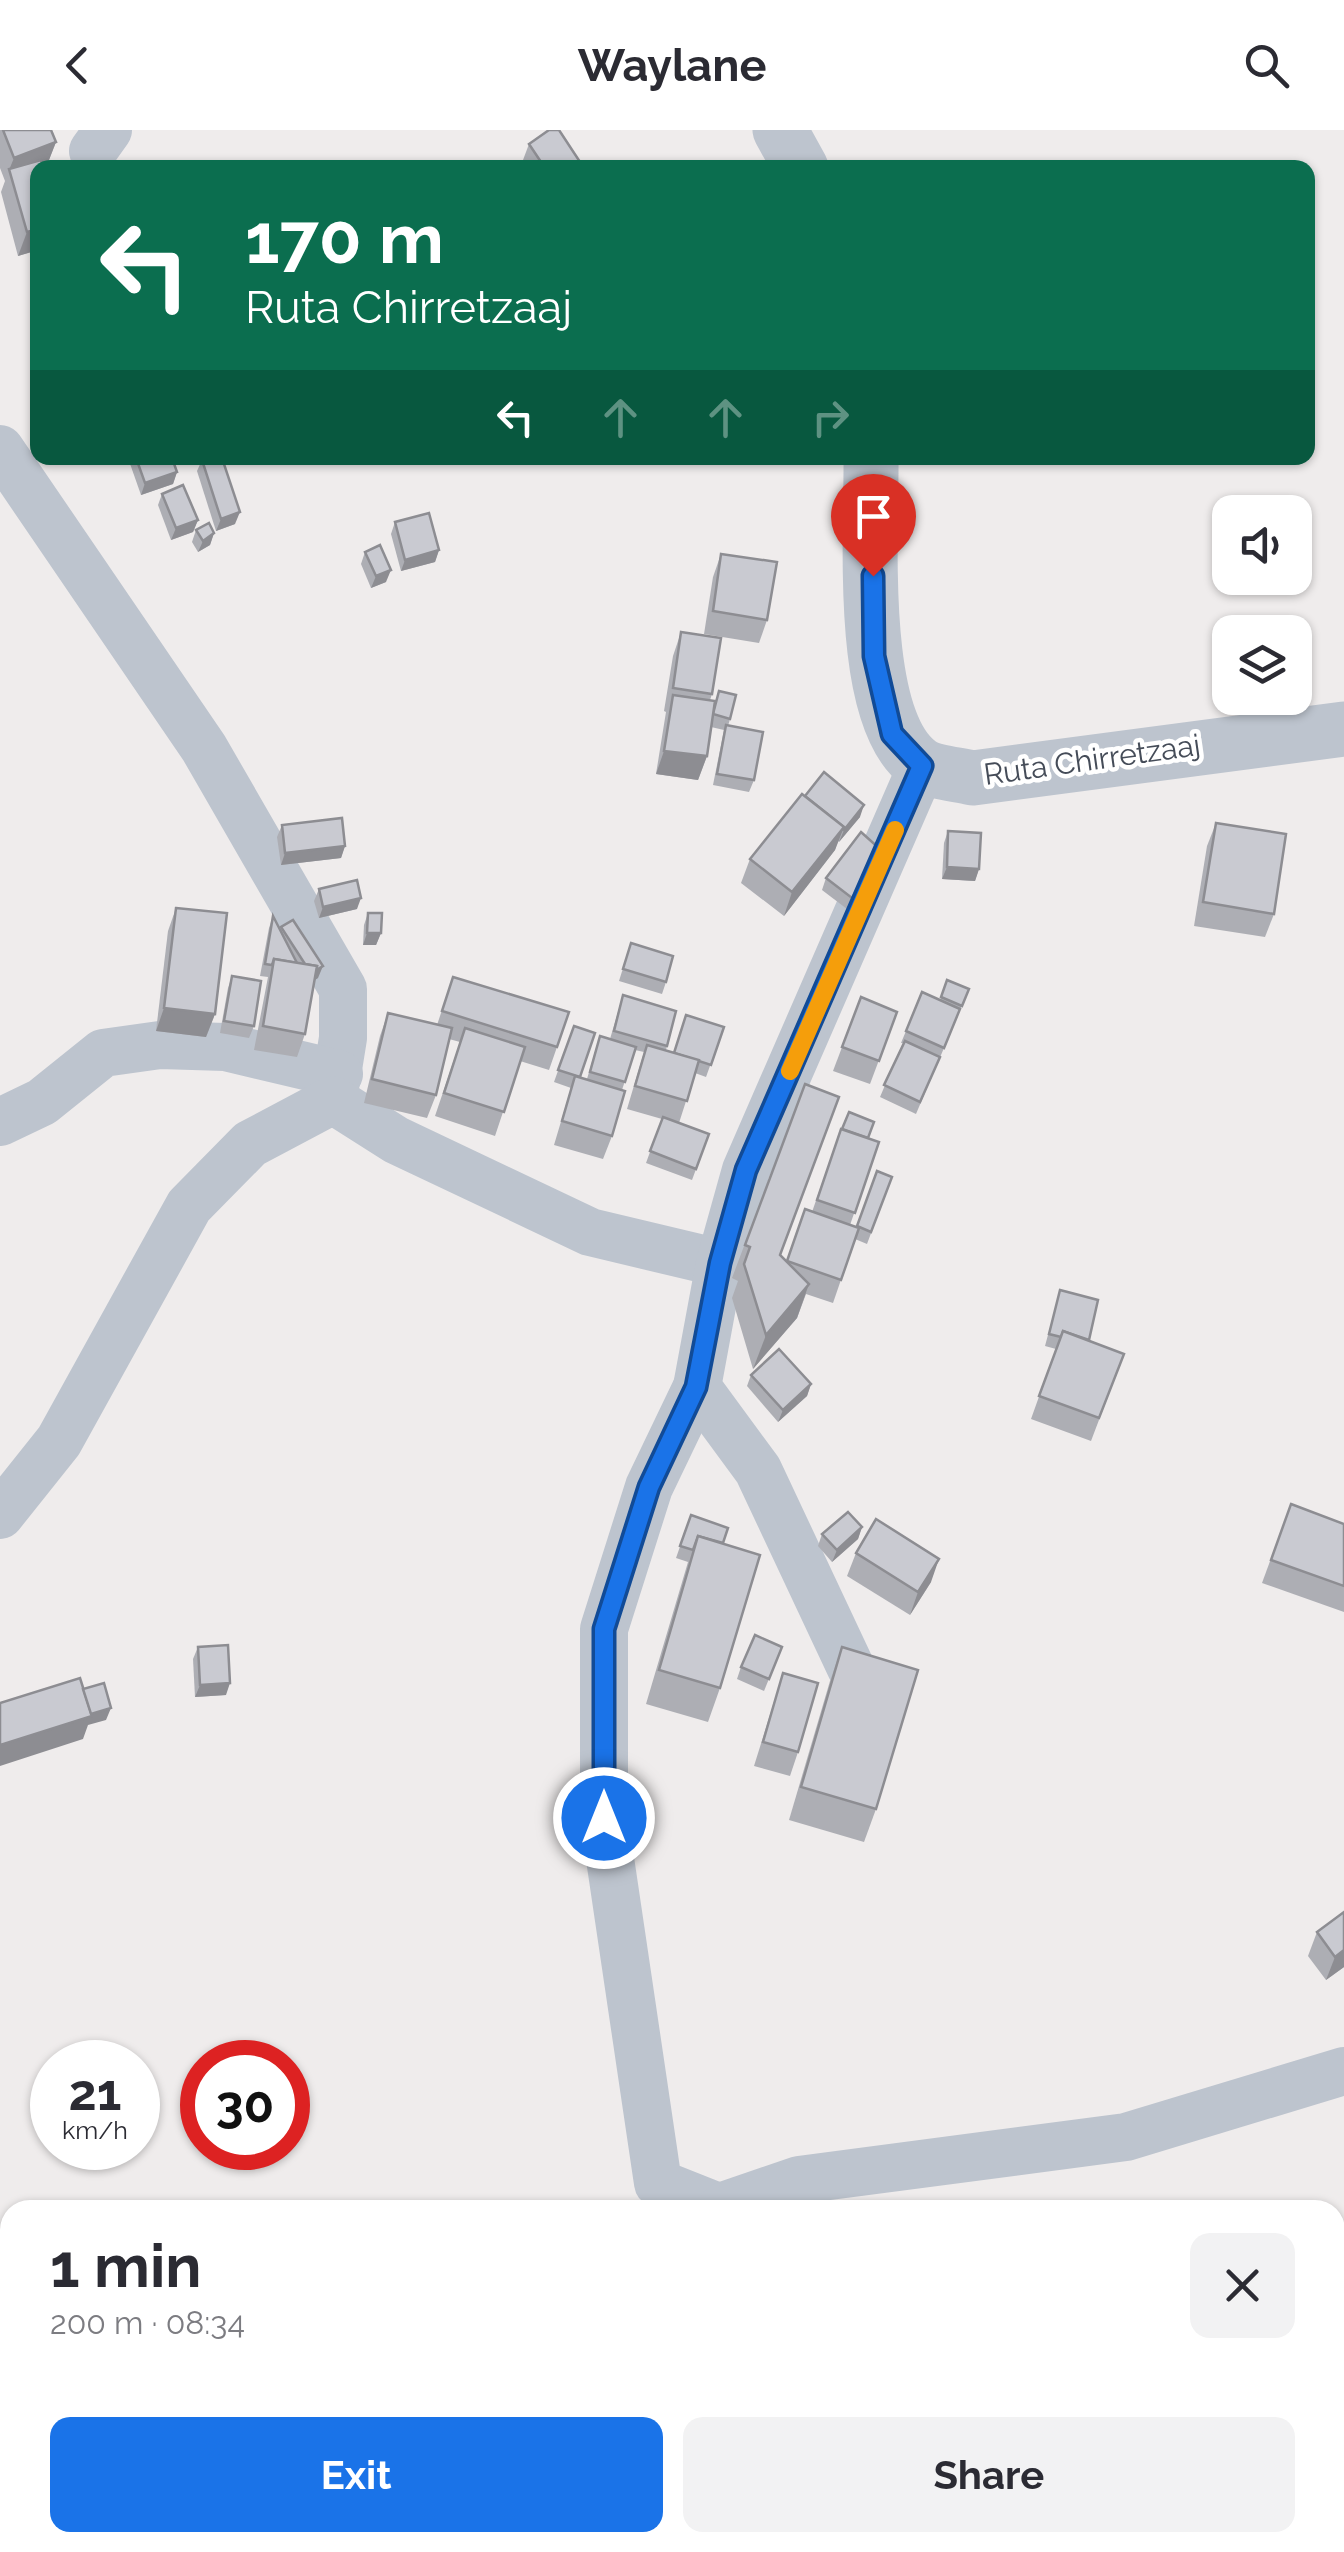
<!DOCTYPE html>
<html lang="en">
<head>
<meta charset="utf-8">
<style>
	:root { --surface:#fff; --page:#f2f2f3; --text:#2b2b33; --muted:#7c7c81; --accent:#1a73e8 }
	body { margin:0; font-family:Raleway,sans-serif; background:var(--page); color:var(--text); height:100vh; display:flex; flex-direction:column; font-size:38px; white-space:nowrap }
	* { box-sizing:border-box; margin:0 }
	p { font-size:32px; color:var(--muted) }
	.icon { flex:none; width:55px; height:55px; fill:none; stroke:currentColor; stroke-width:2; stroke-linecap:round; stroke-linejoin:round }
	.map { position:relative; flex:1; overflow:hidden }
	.panel { position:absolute; left:0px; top:2070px; width:1345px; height:352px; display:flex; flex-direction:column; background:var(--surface); border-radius:30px 30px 0 0; box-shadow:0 2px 8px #0004 }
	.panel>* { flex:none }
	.hud { position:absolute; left:30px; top:30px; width:1285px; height:305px; border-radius:20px; box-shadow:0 2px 8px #0004; background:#0b6e4f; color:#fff; overflow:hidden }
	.fabs { position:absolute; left:1212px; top:365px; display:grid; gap:20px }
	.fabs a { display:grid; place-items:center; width:100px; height:100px; border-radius:20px; background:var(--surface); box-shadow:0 2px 8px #0004; font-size:50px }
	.speed { position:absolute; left:30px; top:1910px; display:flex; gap:20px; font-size:50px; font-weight:700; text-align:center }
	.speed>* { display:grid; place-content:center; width:130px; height:130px; border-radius:50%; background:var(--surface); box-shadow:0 2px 8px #0004; line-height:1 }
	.speed small { font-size:25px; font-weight:400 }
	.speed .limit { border:15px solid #d22; background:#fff; color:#111 }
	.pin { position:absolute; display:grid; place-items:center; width:85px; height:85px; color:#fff; margin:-102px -42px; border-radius:50% 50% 50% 0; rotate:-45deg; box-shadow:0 0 10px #0007 }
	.pin .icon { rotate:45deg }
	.me { position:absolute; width:110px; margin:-55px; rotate:0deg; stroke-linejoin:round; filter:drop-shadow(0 0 8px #0008) }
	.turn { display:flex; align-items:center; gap:35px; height:210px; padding:0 50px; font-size:45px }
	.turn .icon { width:130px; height:130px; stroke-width:2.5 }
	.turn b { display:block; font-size:70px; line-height:85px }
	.lanes { display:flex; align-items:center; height:95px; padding:0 50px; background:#0003; justify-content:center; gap:50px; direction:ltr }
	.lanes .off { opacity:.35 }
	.round { display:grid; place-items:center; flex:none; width:105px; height:105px; border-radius:20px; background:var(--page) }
	.head { display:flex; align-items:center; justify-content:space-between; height:170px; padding:0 50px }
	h1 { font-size:60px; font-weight:700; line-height:75px }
	.primary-button { display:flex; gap:20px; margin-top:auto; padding:20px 50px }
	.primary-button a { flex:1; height:115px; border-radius:20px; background:var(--accent); color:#fff; font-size:40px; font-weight:700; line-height:115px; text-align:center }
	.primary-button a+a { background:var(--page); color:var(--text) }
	header { display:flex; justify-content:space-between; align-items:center; height:130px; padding:0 50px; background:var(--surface); font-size:45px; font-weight:700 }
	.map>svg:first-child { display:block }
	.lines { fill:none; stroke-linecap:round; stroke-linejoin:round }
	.minor { stroke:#bdc4ce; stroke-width:48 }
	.tertiary { stroke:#bdc4ce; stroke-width:55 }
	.wall { fill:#adaeb4 }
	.shaded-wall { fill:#8d8d92 }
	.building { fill:#c9cad1; stroke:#8d8d92; stroke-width:2.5 }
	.route-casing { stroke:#114b97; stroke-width:25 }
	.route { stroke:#1a73e8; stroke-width:18 }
	.slow { stroke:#f59e0b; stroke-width:18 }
	.labels { text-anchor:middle; stroke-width:9; stroke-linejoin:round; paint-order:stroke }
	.street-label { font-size:30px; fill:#454c58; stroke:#fff }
</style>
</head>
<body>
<header><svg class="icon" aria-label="back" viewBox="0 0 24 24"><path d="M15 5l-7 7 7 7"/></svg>Waylane<svg class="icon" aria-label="search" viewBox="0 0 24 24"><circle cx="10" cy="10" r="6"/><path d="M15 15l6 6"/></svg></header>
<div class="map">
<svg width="1344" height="2422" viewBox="0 0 1344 2422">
	<rect width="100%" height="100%" fill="#efecec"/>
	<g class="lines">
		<g class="minor">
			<polyline points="93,21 108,0"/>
			<polyline points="0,319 204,618 343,859 343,908 333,970"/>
			<polyline points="0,992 42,972 103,923 160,915 225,917 339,944"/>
			<polyline points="697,1257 649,1357 604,1499 604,1688 658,2053 726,2080"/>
			<polyline points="0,1385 59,1311 189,1076 250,1014 333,970 396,1010 590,1102 720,1133"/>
			<polyline points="851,1538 758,1340 697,1257 720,1133 746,1040 922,636"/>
			<polyline points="723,2076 799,2050 1126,2007 1344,1941"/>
			<polyline points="0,2274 10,2273"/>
			<polyline points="0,2388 10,2384"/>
			<polyline points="900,2412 905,2422"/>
		</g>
		<g class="tertiary">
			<polyline points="780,0 801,38"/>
			<path d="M871 328C872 401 857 590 920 634 933 643 957 644 973 648L1344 599"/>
		</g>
	</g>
	<g class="wall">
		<polygon points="0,0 51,0 56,12 47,35 38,38 38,120 18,126 1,62 5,51 0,38"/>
		<polygon points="529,14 584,38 520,38"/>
		<polygon points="128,328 172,328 177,342 173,354 141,365"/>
		<polygon points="202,330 235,394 216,401 197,341"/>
		<polygon points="162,364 198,390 193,402 171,410 158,375"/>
		<polygon points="395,392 439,420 435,432 401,441 391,404"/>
		<polygon points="196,400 214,403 210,415 198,422 192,412"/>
		<polygon points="365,422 386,452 371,458 361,434"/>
		<polygon points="721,424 767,490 759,513 704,504 713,447"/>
		<polygon points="681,502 712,564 710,570 715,572 719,561 730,589 728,596 754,650 749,662 713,655 724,600 711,597 707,626 698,650 656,644 666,582 664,581 673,526"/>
		<polygon points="805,666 860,687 839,712 838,711 835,720 784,786 741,753 750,729"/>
		<polygon points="1216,693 1274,784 1265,807 1194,796 1207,716"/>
		<polygon points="282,695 345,716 341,728 281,735 277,707"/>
		<polygon points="948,701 979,739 975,751 942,749 944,713"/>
		<polygon points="877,732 847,779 822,760 826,748"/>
		<polygon points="319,759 357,779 319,788 314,771"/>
		<polygon points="176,778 215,884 206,907 156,901 168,801"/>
		<polygon points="368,783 381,803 376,815 363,815 364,795"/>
		<polygon points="273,786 280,800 281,797 318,848 314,850 305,904 297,927 254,920 268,847 260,846 269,798"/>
		<polygon points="631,813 666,852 662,864 619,851"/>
		<polygon points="232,846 254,896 249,908 220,903 228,858"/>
		<polygon points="453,847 557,917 549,940 520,931 495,1006 435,986 460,912 449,909 436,965 427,988 364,973 380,906 388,883 437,895"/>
		<polygon points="947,850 969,859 916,984 880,967 903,913 901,913 906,901 940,870"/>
		<polygon points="623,865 676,881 666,920 674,923 724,897 706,947 695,943 679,993 709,1004 692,1050 646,1033 662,989 627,979 644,922 635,920 622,960 612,1006 603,1029 554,1015 571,958 554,952 574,896 580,947 587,949 596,918 610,909"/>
		<polygon points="861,867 897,882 870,954 833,941"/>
		<polygon points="805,954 781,1125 787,1131 812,1082 841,999 879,1012 850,1095 856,1097 892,1047 867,1114 855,1109 833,1173 806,1164 797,1188 753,1239 732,1168 738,1151 732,1148"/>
		<polygon points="1060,1160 1089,1210 1124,1224 1091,1311 1031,1289 1056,1219 1045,1216"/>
		<polygon points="751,1245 811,1254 807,1266 778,1292 747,1256"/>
		<polygon points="1291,1374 1344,1394 1344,1482 1262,1453"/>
		<polygon points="691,1385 723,1414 720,1558 708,1592 646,1574 688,1432 676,1428"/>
		<polygon points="862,1397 858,1409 832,1432 818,1416 822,1404"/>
		<polygon points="856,1423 931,1452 910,1485 847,1446"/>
		<polygon points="198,1517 226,1565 195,1567 193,1529"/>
		<polygon points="782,1517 764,1561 737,1549 741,1537"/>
		<polygon points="842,1517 876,1679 864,1712 789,1690 830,1551"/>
		<polygon points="783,1543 798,1622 790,1646 754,1636"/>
		<polygon points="1344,1782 1344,1837 1326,1850 1308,1826 1317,1802"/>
	</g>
	<g class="shaded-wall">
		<polygon points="56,12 47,35 41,38 9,40 14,28"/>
		<polygon points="38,99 38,120 18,126 27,102"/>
		<polygon points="177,342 173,354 141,365 145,353"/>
		<polygon points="240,382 235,394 216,401 221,389"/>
		<polygon points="198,390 193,402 171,410 176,398"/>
		<polygon points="214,403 210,415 198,422 203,411"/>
		<polygon points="439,420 435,432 401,441 405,430"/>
		<polygon points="391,440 386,452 371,458 376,446"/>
		<polygon points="664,621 707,626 698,650 656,644"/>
		<polygon points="864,675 860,687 839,712 844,700"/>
		<polygon points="844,697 835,720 784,786 792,762"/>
		<polygon points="345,716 341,728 281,735 285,723"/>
		<polygon points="881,720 877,732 847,779 852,768"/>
		<polygon points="947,737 979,739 975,751 942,749"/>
		<polygon points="361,768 357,779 319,788 323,777"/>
		<polygon points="367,803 381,803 376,815 363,815"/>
		<polygon points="323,836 318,848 307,855 311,843"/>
		<polygon points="164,878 215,884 206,907 156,901"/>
		<polygon points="809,1154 797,1188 753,1239 766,1205"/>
		<polygon points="811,1254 807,1266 778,1292 783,1280"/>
		<polygon points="862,1397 858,1409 832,1432 837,1420"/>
		<polygon points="939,1429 931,1452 910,1485 918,1462"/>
		<polygon points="230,1553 226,1565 195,1567 200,1555"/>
		<polygon points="111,1578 106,1590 88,1595 83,1609 0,1636 0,1615 89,1584"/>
		<polygon points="1344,1820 1344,1837 1326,1850 1335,1827"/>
	</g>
	<g class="building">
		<polygon points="3,0 51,0 56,12 14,28"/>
		<polygon points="549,0 559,0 584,38 545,38 529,14"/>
		<polygon points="41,30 43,38 38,38 38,99 27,102 9,39"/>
		<polygon points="136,328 172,328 177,342 145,353"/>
		<polygon points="208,328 222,328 240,382 221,389 202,330"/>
		<polygon points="183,355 198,390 176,398 162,364"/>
		<polygon points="429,383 439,420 405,430 395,392"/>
		<polygon points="209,393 214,403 203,411 196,400"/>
		<polygon points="380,415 391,440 376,446 365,422"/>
		<polygon points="721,424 777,432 767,490 713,481"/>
		<polygon points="681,502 721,508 712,564 673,558"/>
		<polygon points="719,561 736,565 730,589 713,584"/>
		<polygon points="673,565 715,571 707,626 664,621"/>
		<polygon points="726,595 763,602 754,650 717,644"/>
		<polygon points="824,642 864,675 844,700 842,699 844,697 805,666"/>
		<polygon points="802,664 844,697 792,762 750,729"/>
		<polygon points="342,688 345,716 285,723 282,695"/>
		<polygon points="1216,693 1286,704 1274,784 1203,772"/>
		<polygon points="948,701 981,703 979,739 947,737"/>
		<polygon points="861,702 881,720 852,768 826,748"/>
		<polygon points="357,750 361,768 323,777 319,759"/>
		<polygon points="176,778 227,783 215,884 164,878"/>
		<polygon points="368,783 382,783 381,803 367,803"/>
		<polygon points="273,786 297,833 274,829 272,835 265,834"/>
		<polygon points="293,790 323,836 316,840 317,836 305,834 281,797"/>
		<polygon points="631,813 673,826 666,852 623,839"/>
		<polygon points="274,829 317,836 305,904 263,896"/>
		<polygon points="232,846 261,851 254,896 224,891"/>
		<polygon points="453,847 569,882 557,917 442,881"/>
		<polygon points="947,850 969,859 962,876 941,867"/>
		<polygon points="922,862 960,879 944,918 906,901"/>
		<polygon points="623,865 676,881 667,916 614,901"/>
		<polygon points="861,867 897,882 879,931 842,917"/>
		<polygon points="388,883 452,898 436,965 372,949"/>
		<polygon points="686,885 724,897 711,935 674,923"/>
		<polygon points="574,896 595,903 580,947 558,940"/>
		<polygon points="465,898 525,917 504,982 444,963"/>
		<polygon points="600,906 636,917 625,952 590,942"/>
		<polygon points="905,911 940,927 920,972 884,955"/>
		<polygon points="647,915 699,930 687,971 635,956"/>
		<polygon points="575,946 625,961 612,1006 562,991"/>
		<polygon points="805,954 839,967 780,1125 809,1154 766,1205 744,1134 750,1117 745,1115"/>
		<polygon points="849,982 874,992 868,1008 842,999"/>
		<polygon points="663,987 709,1004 696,1039 650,1021"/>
		<polygon points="841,999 879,1012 855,1083 817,1070"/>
		<polygon points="877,1041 892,1047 871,1102 857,1096"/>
		<polygon points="805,1079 859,1098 841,1150 787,1131"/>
		<polygon points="1060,1160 1098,1170 1089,1210 1063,1201 1061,1207 1049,1204"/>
		<polygon points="1063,1201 1124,1224 1099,1288 1039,1266"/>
		<polygon points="779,1219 811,1254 783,1280 751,1245"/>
		<polygon points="1291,1374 1344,1394 1344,1456 1271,1430"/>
		<polygon points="848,1382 862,1397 837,1420 822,1404"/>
		<polygon points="691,1385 728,1398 723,1413 698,1406 693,1420 680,1416"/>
		<polygon points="876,1389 939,1429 918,1462 856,1423"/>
		<polygon points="698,1406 760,1425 720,1558 659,1540"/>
		<polygon points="755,1505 782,1517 769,1549 741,1537"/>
		<polygon points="228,1515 230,1553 200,1555 198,1517"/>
		<polygon points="842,1517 918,1540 876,1679 801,1657"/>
		<polygon points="783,1543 818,1553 798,1622 763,1612"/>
		<polygon points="80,1548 92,1586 0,1615 0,1573"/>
		<polygon points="104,1553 111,1578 91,1584 83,1559"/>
		<polygon points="1344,1782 1344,1820 1335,1827 1317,1802"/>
		<polygon points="542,2412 553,2412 556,2422 517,2422 516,2419"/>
	</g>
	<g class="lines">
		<defs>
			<polyline id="route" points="604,1688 604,1499 649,1357 696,1257 720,1133 746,1040 922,636 892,604 874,526 873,446"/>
		</defs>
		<use href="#route" class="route-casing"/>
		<use href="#route" class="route"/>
		<polyline class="slow" points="790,941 895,700"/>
	</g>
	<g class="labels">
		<g class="street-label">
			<text transform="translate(1092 630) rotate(-8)" y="10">Ruta Chirretzaaj</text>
		</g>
	</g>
</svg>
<div class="fabs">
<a><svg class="icon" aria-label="sound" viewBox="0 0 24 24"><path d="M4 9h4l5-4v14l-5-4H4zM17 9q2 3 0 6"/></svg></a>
<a><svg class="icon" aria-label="layers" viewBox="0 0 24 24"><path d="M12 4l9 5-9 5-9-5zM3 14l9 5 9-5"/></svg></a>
</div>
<div class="speed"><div>21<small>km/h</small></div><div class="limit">30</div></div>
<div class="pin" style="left:873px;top:446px;background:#d93025"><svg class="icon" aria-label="arrive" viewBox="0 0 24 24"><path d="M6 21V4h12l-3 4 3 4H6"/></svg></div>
<svg class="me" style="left:604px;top:1688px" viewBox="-20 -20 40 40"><circle r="17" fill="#1a73e8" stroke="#fff" stroke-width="3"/><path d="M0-11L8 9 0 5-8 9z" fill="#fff"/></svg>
<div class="hud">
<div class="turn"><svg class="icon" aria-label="left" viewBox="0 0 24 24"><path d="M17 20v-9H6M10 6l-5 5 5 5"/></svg><div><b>170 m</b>Ruta Chirretzaaj</div></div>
<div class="lanes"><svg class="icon" aria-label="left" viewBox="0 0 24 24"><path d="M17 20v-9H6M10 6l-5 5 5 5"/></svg><svg class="icon off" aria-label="ahead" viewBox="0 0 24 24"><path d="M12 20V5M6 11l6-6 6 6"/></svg><svg class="icon off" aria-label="ahead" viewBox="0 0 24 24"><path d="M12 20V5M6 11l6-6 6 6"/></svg><svg class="icon off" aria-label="right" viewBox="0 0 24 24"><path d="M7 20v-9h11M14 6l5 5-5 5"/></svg></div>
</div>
<section class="panel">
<div class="head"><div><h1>1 min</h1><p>200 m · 08:34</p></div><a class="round"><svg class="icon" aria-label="close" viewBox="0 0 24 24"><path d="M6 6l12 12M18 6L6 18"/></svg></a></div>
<div class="primary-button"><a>Exit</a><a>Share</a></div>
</section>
</div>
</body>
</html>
